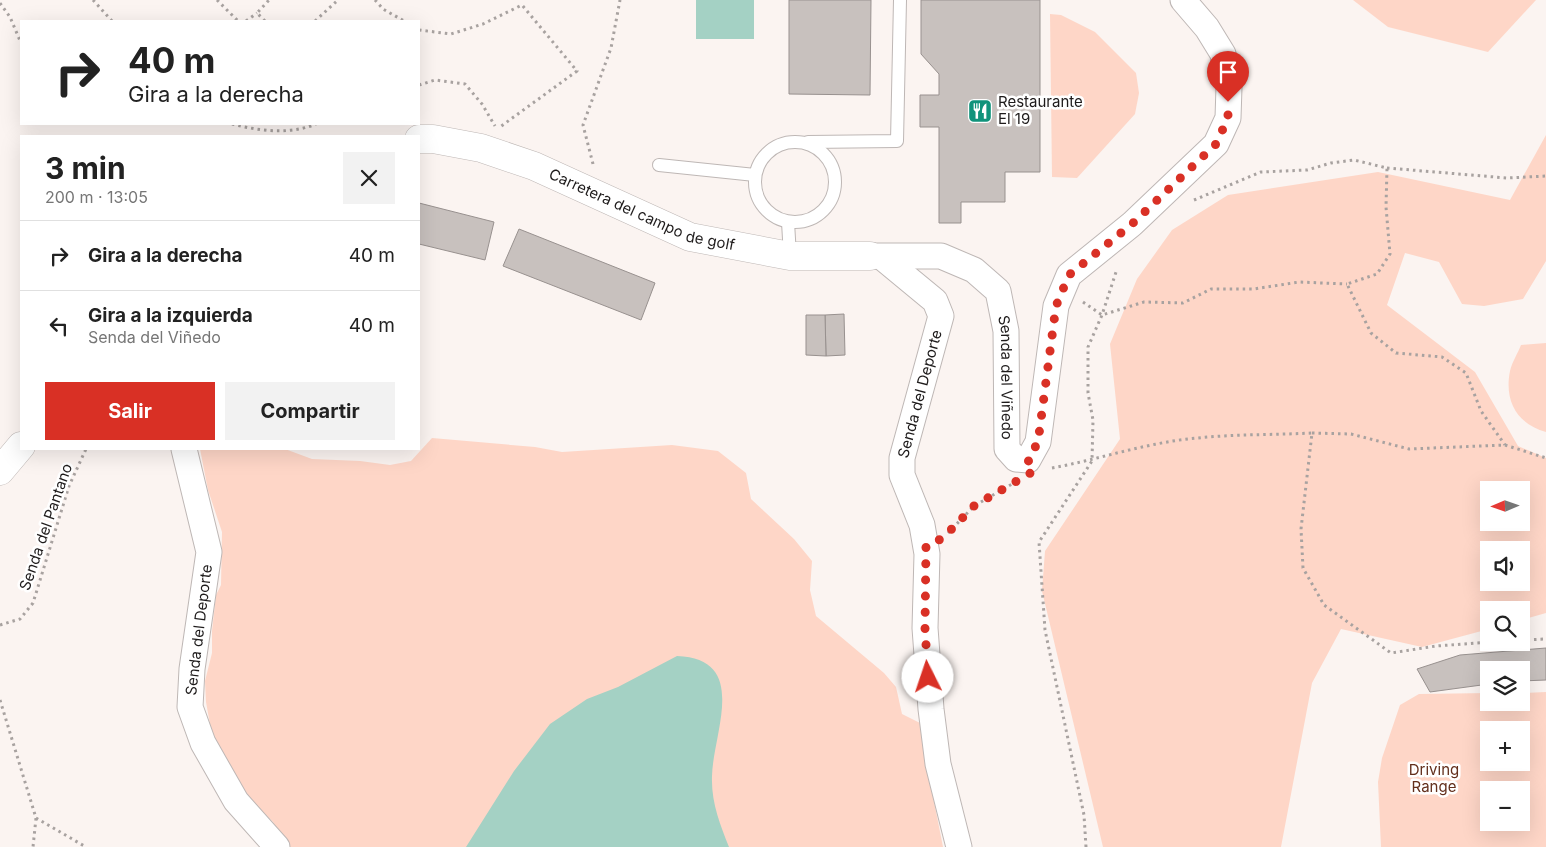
<!DOCTYPE html>
<html lang="es">
<head>
<meta charset="utf-8">
<style>
	:root { --surface:#fff; --page:#f2f2f2; --text:#222; --muted:#767676; --line:#e0e0e0; --accent:#d93025 }
	body { margin:0; font-family:Inter,sans-serif; background:var(--page); color:var(--text); height:100vh; display:flex; flex-direction:column; font-size:19px; white-space:nowrap }
	* { box-sizing:border-box; margin:0 }
	p { font-size:16px; color:var(--muted) }
	.icon { flex:none; width:28px; height:28px; fill:none; stroke:currentColor; stroke-width:2; stroke-linecap:round; stroke-linejoin:round }
	.map { position:relative; flex:1; overflow:hidden }
	.sheet { position:absolute; left:20px; top:135px; width:400px; height:315px; display:flex; flex-direction:column; background:var(--surface); border-radius:0px; box-shadow:0 5px 20px #0002 }
	.sheet>* { flex:none }
	.top-card { position:absolute; left:20px; top:20px; width:400px; height:105px; border-radius:0px; box-shadow:0 5px 20px #0002; background:#fff; color:var(--text); overflow:hidden }
	.needle { width:32px; rotate:268deg }
	.buttons { position:absolute; left:1480px; top:481px; display:grid; gap:10px }
	.buttons a { display:grid; place-items:center; width:50px; height:50px; border-radius:0px; background:var(--surface); box-shadow:0 5px 20px #0002; font-size:25px }
	.pin { position:absolute; display:grid; place-items:center; width:42px; height:42px; color:#fff; margin:-51px -21px; border-radius:50% 50% 50% 0; rotate:-45deg; box-shadow:0 0 5px #0007 }
	.pin .icon { rotate:45deg }
	.me { position:absolute; width:55px; margin:-28px; rotate:356deg; stroke-linejoin:round; filter:drop-shadow(0 0 4px #0008) }
	.turn { display:flex; align-items:center; gap:18px; height:105px; padding:0 25px; font-size:22px }
	.turn .icon { width:65px; height:65px; stroke-width:2.5 }
	.turn b { display:block; font-size:35px; line-height:42px }
	.round { display:grid; place-items:center; flex:none; width:52px; height:52px; border-radius:0px; background:var(--page) }
	.head { display:flex; align-items:center; justify-content:space-between; height:85px; padding:0 25px }
	h1 { font-size:30px; font-weight:700; line-height:38px }
	.primary-button { display:flex; gap:10px; margin-top:auto; padding:10px 25px }
	.primary-button a { flex:1; height:58px; border-radius:0px; background:var(--accent); color:#fff; font-size:20px; font-weight:700; line-height:58px; text-align:center }
	.primary-button a+a { background:var(--page); color:var(--text) }
	ul { padding:0; list-style:none }
	li { display:flex; align-items:center; gap:15px; height:70px; padding:0 25px; border-top:1px solid var(--line) }
	li div { flex:1 }
	li b { display:block; font-size:19px }
	li em { font-style:normal }
	.map>svg:first-child { display:block }
	.green { fill:#fed6c7; fill-rule:evenodd }
	.water { fill:#a4d1c4 }
	.building { fill:#c8c1be; stroke:#98918f }
	.lines { fill:none; stroke-linecap:round; stroke-linejoin:round }
	.lane-casing { stroke:#beb7b5; stroke-width:14 }
	.street-casing { stroke:#beb7b5; stroke-width:27 }
	.secondary-casing { stroke:#beb7b5; stroke-width:29 }
	.path { stroke:#a8a2a0; stroke-width:3; stroke-dasharray:2.5 4; stroke-linecap:butt }
	.lane { stroke:#fff; stroke-width:12 }
	.street { stroke:#fff; stroke-width:25 }
	.secondary { stroke:#fff; stroke-width:28 }
	.route { stroke:#d93025; stroke-width:9; stroke-dasharray:0 16.2 }
	.labels { text-anchor:middle; stroke-width:5; stroke-linejoin:round; paint-order:stroke }
	.poi-label { font-size:15px; fill:#1e1b1b; stroke:#fff; text-anchor:start }
	.street-label { font-size:15px; fill:#1e1b1b; stroke:#fff }
	.park-label { font-size:15px; fill:#632f1c; stroke:#fff }
</style>
</head>
<body>
<div class="map">
<svg width="1546" height="847" viewBox="0 0 1546 847">
	<rect width="100%" height="100%" fill="#fbf4f1"/>
	<g class="green">
		<polygon points="1353,0 1536,0 1488,52 1388,27"/>
		<polygon points="1050,14 1061,15 1095,32 1136,73 1139,93 1135,114 1077,178 1052,177"/>
		<path d="M1546 135V261L1523 299 1484 306 1462 304 1439 262 1405 253 1387 305 1475 372 1518 446 1546 458V613L1521 620V610H1489V629L1422 647 1341 629 1312 683 1281 847H1103L1042 591 1045 551 1120 439 1110 344 1137 279 1172 230 1228 195 1378 172 1510 200ZM1489 490H1521V522H1489ZM1489 550H1521V582H1489Z"/>
		<path d="M1546 343V432C1517 424 1504 401 1510 371 1512 362 1518 353 1521 345Z"/>
		<polygon points="432,438 535,447 562,452 672,445 718,451 746,473 751,499 794,539 812,561 810,590 816,616 884,673 896,687 902,714 924,725 927,766 943,847 288,847 273,822 253,802 235,777 211,730 206,702 205,681 212,653 212,631 216,595 221,585 222,532 208,490 200,449 285,449 312,459 360,461 390,465 411,461"/>
		<path d="M1546 692V847H1381L1378 782 1382 758 1400 705 1419 694 1489 693V702H1521V693ZM1489 730H1521V762H1489ZM1489 790H1521V822H1489Z"/>
	</g>
	<g class="water">
		<rect x="696" y="0" width="58" height="39"/>
		<path d="M677 656C750 659 713 732 712 776 711 802 720 824 729 847H466L514 771 550 724 587 699 618 687Z"/>
	</g>
	<g class="building">
		<polygon points="789,0 871,0 870,95 789,94"/>
		<polygon points="921,0 1040,0 1040,172 1005,172 1005,202 961,202 961,223 939,223 939,127 920,127 920,95 939,95 939,74 921,54"/>
		<polygon points="419,203 494,222 485,260 419,244"/>
		<polygon points="519,229 655,283 641,320 503,266"/>
		<polygon points="844,314 845,355 826,356 825,315"/>
		<polygon points="806,315 825,315 826,356 806,355"/>
		<polygon points="1546,648 1546,680 1521,681 1521,670 1489,670 1489,684 1430,692 1417,669 1460,655"/>
	</g>
	<g class="lines">
		<defs>
			<g id="lane">
				<circle cx="795" cy="182" r="40"/>
				<polyline points="808,142 897,141 900,0"/>
				<polyline points="659,165 755,175"/>
				<polyline points="788,222 790,256"/>
			</g>
			<g id="street">
				<path id="s1" d="M870 256H941L974 270 998 291 1006 331 1007 449 1016 459 1028 460 1038 442 1056 306 1069 275 1132 224 1216 144 1228 118 1229 87 1223 54 1207 28 1183 0"/>
				<polyline points="883,258 935,301 941,316 902,458 902,475 922,525 927,554 925,628 931,709 938,764 959,847"/>
				<polyline points="184,449 209,552 192,669 190,707 203,743 236,801 277,847"/>
			</g>
			<g id="secondary">
				<path id="s2" d="M419 139H433L481 148 534 166 690 237 790 256H870"/>
				<polyline points="0,471 21,446"/>
			</g>
		</defs>
		<use href="#lane" class="lane-casing"/>
		<use href="#street" class="street-casing"/>
		<use href="#secondary" class="secondary-casing"/>
		<g class="path">
			<polyline points="93,0 112,21"/>
			<polyline points="217,0 238,21"/>
			<polyline points="375,0 383,9 404,21"/>
			<polyline points="0,3 10,17 21,43"/>
			<polyline points="246,21 257,13"/>
			<polyline points="265,21 257,13 269,0"/>
			<polyline points="315,21 338,0"/>
			<polyline points="419,30 451,34 483,24 522,5 577,71 500,127"/>
			<polyline points="419,85 435,80 465,84 482,104 495,126"/>
			<path d="M232 124C260 131 289 135 316 124"/>
			<polyline points="593,164 583,125 611,48 620,0"/>
			<polyline points="1387,168 1507,178 1546,176"/>
			<polyline points="1194,200 1261,172 1307,170 1331,163 1354,160 1387,168 1386,207 1390,254 1377,274 1347,284 1371,333 1396,353 1442,357 1466,373 1481,411 1505,445"/>
			<polyline points="1083,302 1102,315 1144,302 1183,303 1211,289 1254,289 1299,282 1347,284"/>
			<polyline points="1312,433 1351,434 1409,449 1505,445 1546,458"/>
			<path d="M1052 468C1101 459 1148 442 1198 438 1235 434 1274 435 1312 433L1301 529 1303 568 1324 605 1391 653 1436 646 1491 642"/>
			<polyline points="948,533 974,506 1012,484"/>
			<polyline points="0,625 20,619 33,603 69,486 86,449"/>
			<polyline points="1521,640 1546,639"/>
			<polyline points="0,700 36,818 33,847"/>
			<polyline points="36,818 86,847"/>
			<polyline points="1086,847 1084,815 1045,630 1039,542 1092,461 1093,420 1088,393 1088,347 1102,315 1117,269"/>
		</g>
		<use href="#lane" class="lane"/>
		<use href="#street" class="street"/>
		<use href="#secondary" class="secondary"/>
	</g>
	<g class="lines">
		<polyline class="route" points="928,677 925,628 926,546 943,538 974,506 1034,471 1028,460 1038,442 1056,306 1069,275 1132,224 1216,144 1228,118 1228,102"/>
	</g>
	<defs>
		<symbol id="restaurant-square" viewBox="-11 -11 22 22"><rect x="-9" y="-9" width="18" height="18" rx="4" fill="#11937b" stroke="#fff"/><path d="M-5-6h1v4h1v-4h1v4h1v-4h1v5L-1.5 .5V6h-2V.5L-5-1ZM5-6V6H3V1.5H1.5Q1.5-4 5-6Z" fill="#fff"/></symbol>
	</defs>
	<g fill-rule="evenodd">
		<use href="#restaurant-square" x="966" y="97" width="28" height="28"/>
	</g>
	<g class="labels">
		<g class="poi-label">
			<text x="998" y="107">Restaurante<tspan x="998" dy="17">El 19</tspan></text>
		</g>
		<g class="street-label">
			<text dy="5" stroke="none"><textPath href="#s2" startOffset="236">Carretera del campo de golf</textPath></text>
			<text dy="5" stroke="none"><textPath href="#s1" startOffset="226">Senda del Viñedo</textPath></text>
			<text transform="translate(920 394) rotate(-75)" y="5">Senda del Deporte</text>
			<text transform="translate(46 527) rotate(-71)" y="5">Senda del Pantano</text>
			<text transform="translate(199 630) rotate(-83)" y="5">Senda del Deporte</text>
		</g>
		<g class="park-label">
			<text x="1434" y="775">Driving<tspan x="1434" dy="17">Range</tspan></text>
		</g>
	</g>
</svg>
<div class="buttons">
<a><svg class="needle" viewBox="-14 -14 28 28"><path d="M0-13l5 13h-10z" fill="#e53935"/><path d="M0 13l5-13h-10z" fill="#767676"/></svg></a>
<a><svg class="icon" aria-label="sound" viewBox="0 0 24 24"><path d="M4 9h4l5-4v14l-5-4H4zM17 9q2 3 0 6"/></svg></a>
<a><svg class="icon" aria-label="search" viewBox="0 0 24 24"><circle cx="10" cy="10" r="6"/><path d="M15 15l6 6"/></svg></a>
<a><svg class="icon" aria-label="layers" viewBox="0 0 24 24"><path d="M12 4l9 5-9 5-9-5zM3 14l9 5 9-5"/></svg></a>
<a>+</a>
<a>−</a>
</div>
<div class="pin" style="left:1228px;top:102px;background:#d93025"><svg class="icon" aria-label="arrive" viewBox="0 0 24 24"><path d="M6 21V4h12l-3 4 3 4H6"/></svg></div>
<svg class="me" style="left:928px;top:677px" viewBox="-20 -20 40 40"><circle r="19" fill="#fff"/><path d="M0-13L10 11 0 6-10 11z" fill="#d93025"/></svg>
<div class="top-card">
<div class="turn"><svg class="icon" aria-label="right" viewBox="0 0 24 24"><path d="M7 20v-9h11M14 6l5 5-5 5"/></svg><div><b>40 m</b>Gira a la derecha</div></div>
</div>
<section class="sheet">
<div class="head"><div><h1>3 min</h1><p>200 m · 13:05</p></div><a class="round"><svg class="icon" aria-label="close" viewBox="0 0 24 24"><path d="M6 6l12 12M18 6L6 18"/></svg></a></div>
<ul>
<li><svg class="icon" aria-label="right" viewBox="0 0 24 24"><path d="M7 20v-9h11M14 6l5 5-5 5"/></svg><div><b>Gira a la derecha</b></div><em>40 m</em></li>
<li><svg class="icon" aria-label="left" viewBox="0 0 24 24"><path d="M17 20v-9H6M10 6l-5 5 5 5"/></svg><div><b>Gira a la izquierda</b><p>Senda del Viñedo</p></div><em>40 m</em></li>
</ul>
<div class="primary-button"><a>Salir</a><a>Compartir</a></div>
</section>
</div>
</body>
</html>
